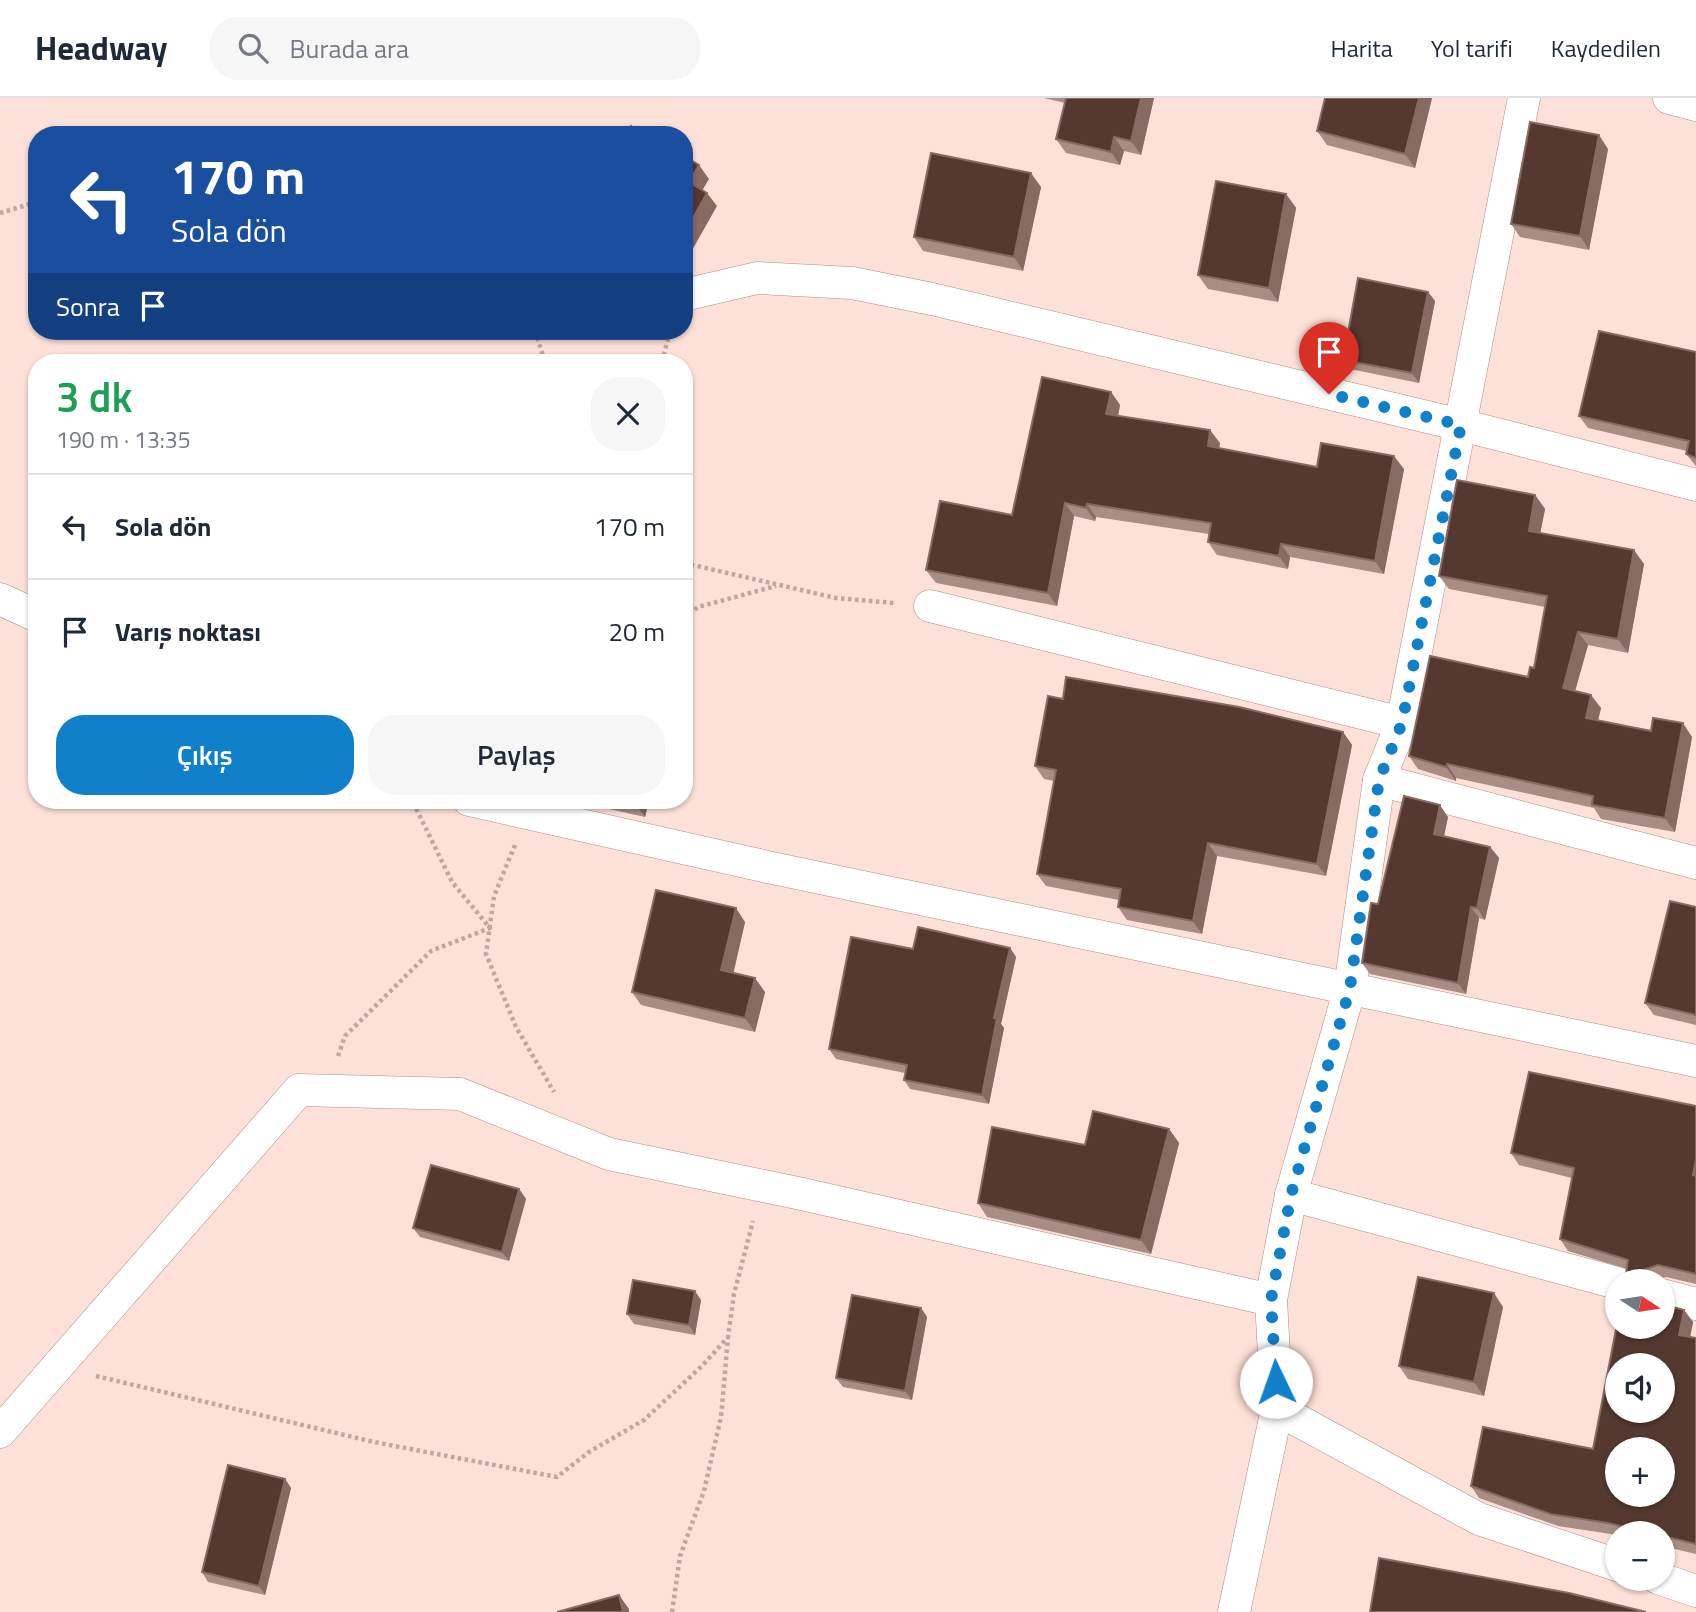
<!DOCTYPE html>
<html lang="tr">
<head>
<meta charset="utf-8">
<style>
	:root { --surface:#fff; --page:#f6f6f7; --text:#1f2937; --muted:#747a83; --line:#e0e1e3; --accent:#1080ca }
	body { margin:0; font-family:"Titillium Web",sans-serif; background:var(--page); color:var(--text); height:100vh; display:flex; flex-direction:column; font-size:26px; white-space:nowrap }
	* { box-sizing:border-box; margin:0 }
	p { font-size:23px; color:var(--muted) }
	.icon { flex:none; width:38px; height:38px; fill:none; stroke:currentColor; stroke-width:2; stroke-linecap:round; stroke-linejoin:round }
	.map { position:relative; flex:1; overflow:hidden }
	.panel { position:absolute; left:28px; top:256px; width:665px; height:455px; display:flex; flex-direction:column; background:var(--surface); border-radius:28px; box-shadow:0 2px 5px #0004 }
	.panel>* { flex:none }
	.top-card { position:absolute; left:28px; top:28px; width:665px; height:214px; border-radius:28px; box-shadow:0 2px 5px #0004; background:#1a4fa0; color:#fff; overflow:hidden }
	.needle { width:46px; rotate:102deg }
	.controls { position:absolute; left:1605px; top:1171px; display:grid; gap:14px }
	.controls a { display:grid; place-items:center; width:70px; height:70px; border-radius:50%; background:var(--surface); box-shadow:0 2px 5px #0004; font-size:35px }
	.pin { position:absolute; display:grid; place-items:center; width:60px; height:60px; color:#fff; margin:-72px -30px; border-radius:50% 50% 50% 0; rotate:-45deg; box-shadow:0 0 7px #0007 }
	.pin .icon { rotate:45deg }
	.me { position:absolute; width:77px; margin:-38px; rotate:357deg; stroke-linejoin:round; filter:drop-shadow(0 0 5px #0008) }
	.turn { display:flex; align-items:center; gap:24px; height:147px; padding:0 28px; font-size:32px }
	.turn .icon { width:91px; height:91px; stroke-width:2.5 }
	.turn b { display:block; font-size:49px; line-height:60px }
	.then { display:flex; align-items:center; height:66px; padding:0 28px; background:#0003; gap:14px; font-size:26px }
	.round { display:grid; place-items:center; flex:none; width:74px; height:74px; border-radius:28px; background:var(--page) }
	.head { display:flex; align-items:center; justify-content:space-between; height:119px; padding:0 28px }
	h1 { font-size:42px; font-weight:600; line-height:52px; color:#1e9e55 }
	.primary-button { display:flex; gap:14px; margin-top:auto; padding:14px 28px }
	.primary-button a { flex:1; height:80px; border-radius:28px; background:var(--accent); color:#fff; font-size:28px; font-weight:600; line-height:80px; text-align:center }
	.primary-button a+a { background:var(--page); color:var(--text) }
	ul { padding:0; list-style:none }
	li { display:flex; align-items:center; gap:21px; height:105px; padding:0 28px; border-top:2px solid var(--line) }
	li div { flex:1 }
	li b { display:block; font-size:26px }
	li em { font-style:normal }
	header { display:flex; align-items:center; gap:42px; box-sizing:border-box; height:98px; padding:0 35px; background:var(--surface); border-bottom:2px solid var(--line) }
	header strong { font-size:33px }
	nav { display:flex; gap:38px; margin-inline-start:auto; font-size:24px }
	.search { width:490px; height:63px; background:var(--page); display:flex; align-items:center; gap:18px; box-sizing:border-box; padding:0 24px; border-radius:28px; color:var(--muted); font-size:26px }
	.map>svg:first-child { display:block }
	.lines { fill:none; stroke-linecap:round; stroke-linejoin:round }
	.minor-casing { stroke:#b08e84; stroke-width:33 }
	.path { stroke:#bfa7a0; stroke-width:4.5; stroke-dasharray:3.5 3.5; stroke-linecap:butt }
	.minor { stroke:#fff; stroke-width:32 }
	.wall { fill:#a98c84 }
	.shaded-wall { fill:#876a62 }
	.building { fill:#553830; stroke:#876a62; stroke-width:2; fill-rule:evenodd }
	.route { stroke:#1080ca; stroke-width:12; stroke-dasharray:0 21.6 }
</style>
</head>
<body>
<header>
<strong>Headway</strong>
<div class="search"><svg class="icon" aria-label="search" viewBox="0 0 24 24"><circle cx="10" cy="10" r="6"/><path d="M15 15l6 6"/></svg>Burada ara</div>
<nav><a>Harita</a><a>Yol tarifi</a><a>Kaydedilen</a></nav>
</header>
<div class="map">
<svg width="1696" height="1514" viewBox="0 0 1696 1514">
	<rect width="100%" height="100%" fill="#fde0d7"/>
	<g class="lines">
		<defs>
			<g id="minor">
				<polyline points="1669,0 1696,7"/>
				<polyline points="684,197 757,180 852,185 932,201 1461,327 1696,387"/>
				<polyline points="0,501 37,518"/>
				<polyline points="930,508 1402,625"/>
				<polyline points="1379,682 1696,765"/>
				<polyline points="469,702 772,770 1696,963"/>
				<polyline points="1291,1097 1617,1185"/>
				<polyline points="1662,1197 1696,1206"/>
				<polyline points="1277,1311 1479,1421 1617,1467"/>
				<polyline points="0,1334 299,992 460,996 609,1056 802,1096 1271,1202"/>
				<polyline points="1658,1480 1696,1493"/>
				<polyline points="1234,1514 1277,1311 1271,1202 1291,1097 1350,890 1379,682 1402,625 1524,0"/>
			</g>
		</defs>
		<use href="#minor" class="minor-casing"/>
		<g class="path">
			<polyline points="0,115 37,104"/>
			<polyline points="535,233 545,264"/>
			<polyline points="662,264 670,233"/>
			<polyline points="684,465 836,500 894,505"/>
			<polyline points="684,521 698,509 776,488"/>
			<polyline points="515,747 494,798 486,856 516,929 554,994"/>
			<polyline points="338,958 345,938 431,853 490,830 452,784 412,702"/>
			<polyline points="96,1278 374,1344 557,1379 589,1354 644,1322 702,1268 728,1239 734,1196 753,1123"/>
			<polyline points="672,1514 680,1458 704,1393 721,1319 728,1240"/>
		</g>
		<use href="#minor" class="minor"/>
	</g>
	<g class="wall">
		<polygon points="1044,0 1154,0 1141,57 1124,53 1120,67 1066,55 1056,41 1065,5"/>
		<polygon points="1432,0 1415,70 1327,47 1317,33"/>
		<polygon points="1608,51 1589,152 1520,139 1511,126"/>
		<polygon points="1041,89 1023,173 923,153 914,139"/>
		<polygon points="1286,96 1296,110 1278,204 1208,191 1198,177"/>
		<polygon points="1428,194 1435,203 1419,285 1350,271 1343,262"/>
		<polygon points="1696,254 1696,368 1686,356 1687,353 1588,330 1579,318"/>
		<polygon points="1111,294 1120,307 1118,318 1220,345 1219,350 1317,369 1404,371 1384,476 1290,459 1288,471 1217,457 1208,444 1209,436 1096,419 1095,423 1074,418 1057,508 936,485 926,472 1012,417"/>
		<polygon points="1535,397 1545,411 1540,435 1644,466 1628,555 1588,547 1575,593 1601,610 1598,623 1692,639 1675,734 1601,721 1594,710 1456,680 1456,683 1418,671 1409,658 1528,579 1534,570 1545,509 1449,491 1439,478"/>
		<polygon points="1063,601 1343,634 1352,647 1326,778 1217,758 1202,836 1127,822 1118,809 1119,802 1046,788 1037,776 1054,683 1044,681 1035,668"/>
		<polygon points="576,702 649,702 645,719 578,704"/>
		<polygon points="1448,719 1444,738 1490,749 1499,760 1485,822 1479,820 1466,896 1370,876 1362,865 1378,806"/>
		<polygon points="1696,809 1696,927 1654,917 1645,905"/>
		<polygon points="745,824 733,875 765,894 755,934 641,907 632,894"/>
		<polygon points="1010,850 1016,859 1001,926 1004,930 989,1006 910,991 904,982 905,975 836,961 829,951 913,851"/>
		<polygon points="1696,1008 1696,1186 1666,1179 1654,1183 1625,1183 1627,1171 1568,1153 1560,1141 1572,1080 1519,1067 1511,1055"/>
		<polygon points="1169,1031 1179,1045 1151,1156 987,1119 978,1105 1085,1047"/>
		<polygon points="519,1091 526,1101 509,1163 420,1139 413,1130"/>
		<polygon points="701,1202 695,1237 634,1226 627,1216"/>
		<polygon points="1503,1209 1484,1298 1408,1281 1399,1268"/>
		<polygon points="921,1210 927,1219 912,1302 843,1289 836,1280"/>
		<polygon points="1684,1212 1693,1224 1690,1239 1696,1240 1696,1456 1662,1448 1662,1435 1617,1435 1617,1437 1558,1428 1479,1400 1471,1388 1593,1351"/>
		<polygon points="285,1381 291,1390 265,1497 208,1484 202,1474"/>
	</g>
	<g class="shaded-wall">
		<polygon points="1141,0 1154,0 1141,57 1131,43"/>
		<polygon points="1419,0 1432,0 1415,70 1405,56"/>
		<polygon points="1599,37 1608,51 1589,152 1580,138"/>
		<polygon points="1114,39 1124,53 1120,67 1111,54"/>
		<polygon points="699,67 709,81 699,98 689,84"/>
		<polygon points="1031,75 1041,89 1023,173 1014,159"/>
		<polygon points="707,95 717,108 686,163 684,160 684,136"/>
		<polygon points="1286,96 1296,110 1278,204 1269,190"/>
		<polygon points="1428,194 1435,203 1419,285 1412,275"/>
		<polygon points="1111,294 1120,307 1116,329 1106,316"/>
		<polygon points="1210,332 1220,345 1217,361 1208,348"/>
		<polygon points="1394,358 1404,371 1384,476 1375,463"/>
		<polygon points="1535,397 1545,411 1538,447 1529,433"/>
		<polygon points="1065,405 1074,418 1057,508 1048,495"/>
		<polygon points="1087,406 1096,419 1095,423 1086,410"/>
		<polygon points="1281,446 1290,459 1288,471 1279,458"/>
		<polygon points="1634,452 1644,466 1628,555 1618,541"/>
		<polygon points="1578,534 1588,547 1572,604 1563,590"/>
		<polygon points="1591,597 1601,610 1595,634 1586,620"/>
		<polygon points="1683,625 1692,639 1675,734 1665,720"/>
		<polygon points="1343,634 1352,647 1326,778 1317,766"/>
		<polygon points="1447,666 1456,680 1456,683 1446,669"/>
		<polygon points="636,702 649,702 645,719 635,705"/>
		<polygon points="1440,707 1448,719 1442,747 1434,736"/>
		<polygon points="1208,745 1217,758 1202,836 1193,823"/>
		<polygon points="1490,749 1499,760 1485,822 1477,810"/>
		<polygon points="1471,809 1479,820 1466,896 1458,885"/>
		<polygon points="736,810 745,824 731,886 721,872"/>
		<polygon points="1010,850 1016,859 1001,926 1004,930 989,1006 982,997 994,920"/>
		<polygon points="755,880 765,894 755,934 745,920"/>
		<polygon points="1169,1031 1179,1045 1151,1156 1141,1142"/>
		<polygon points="1696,1061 1696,1082 1693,1077"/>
		<polygon points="519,1091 526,1101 509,1163 502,1154"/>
		<polygon points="1640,1173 1647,1183 1637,1183"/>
		<polygon points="695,1193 701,1202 695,1237 689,1227"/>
		<polygon points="1494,1195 1503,1209 1484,1298 1474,1284"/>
		<polygon points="921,1210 927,1219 912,1302 905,1293"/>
		<polygon points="1684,1212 1693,1224 1688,1250 1679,1237"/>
		<polygon points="285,1381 291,1390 265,1497 259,1488"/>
		<polygon points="619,1497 629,1511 629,1514 623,1514"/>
	</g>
	<g class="building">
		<polygon points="1066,0 1141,0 1131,43 1114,39 1111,54 1056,41"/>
		<polygon points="1325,0 1419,0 1405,56 1317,33"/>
		<polygon points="1530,24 1599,37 1580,138 1511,126"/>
		<polygon points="631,28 646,37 626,37"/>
		<polygon points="931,55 1031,75 1014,159 914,139"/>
		<polygon points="684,58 699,67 689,84 707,95 684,136"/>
		<polygon points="1216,83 1286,96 1269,190 1198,177"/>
		<polygon points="1358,180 1428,194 1412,275 1343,262"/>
		<polygon points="1599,233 1696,254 1696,360 1686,356 1689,343 1579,318"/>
		<polygon points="1042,279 1111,294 1106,316 1210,332 1208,348 1317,369 1321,345 1394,358 1375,463 1281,446 1279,458 1208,444 1211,425 1087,406 1086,410 1065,405 1048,495 926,472 940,403 1012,417"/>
		<polygon points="1457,382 1535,397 1529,433 1634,452 1618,541 1578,534 1563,590 1591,597 1586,620 1651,633 1653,620 1683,625 1665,720 1592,707 1593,698 1447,666 1446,669 1409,658 1430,558 1528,579 1530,569 1534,570 1547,498 1439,478"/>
		<polygon points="1066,579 1239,609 1343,634 1317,766 1208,745 1193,823 1118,809 1121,791 1037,776 1056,672 1035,668 1048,598 1063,601"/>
		<polygon points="1404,698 1440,707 1434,736 1490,749 1477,810 1471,809 1458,885 1362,865 1371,805 1378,806"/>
		<polygon points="619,702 636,702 635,705"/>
		<polygon points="656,792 736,810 721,872 755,880 745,920 632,894"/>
		<polygon points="1670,803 1696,809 1696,917 1645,905"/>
		<polygon points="918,829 1010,850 994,920 997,920 982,997 904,982 907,967 829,951 851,839 913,851"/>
		<polygon points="1529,974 1696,1008 1696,1061 1693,1077 1696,1078 1696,1176 1658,1167 1640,1173 1637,1183 1625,1183 1628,1162 1560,1141 1574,1070 1511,1055"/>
		<polygon points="1093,1013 1169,1031 1141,1142 978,1105 992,1029 1085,1047"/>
		<polygon points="431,1067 519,1091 502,1154 413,1130"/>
		<polygon points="1418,1179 1494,1195 1474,1284 1399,1268"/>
		<polygon points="633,1182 695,1193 689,1227 627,1216"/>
		<polygon points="852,1197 921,1210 905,1293 836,1280"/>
		<path d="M1662 1206 1684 1212 1679 1237 1696 1240V1446L1662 1438V1435H1649L1608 1425 1550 1416 1471 1388 1483 1329 1593 1351 1617 1226V1228H1662ZM1617 1267H1662V1312H1617ZM1617 1351H1662V1396H1617Z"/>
		<polygon points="228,1367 285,1381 259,1488 202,1474"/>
		<polygon points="1379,1460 1569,1495 1646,1514 1370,1514"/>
		<polygon points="619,1497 623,1514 557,1514"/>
	</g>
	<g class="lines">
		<polyline class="route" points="1276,1284 1271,1202 1291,1097 1350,890 1379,682 1402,625 1461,327 1329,296"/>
	</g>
</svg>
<div class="controls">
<a><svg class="needle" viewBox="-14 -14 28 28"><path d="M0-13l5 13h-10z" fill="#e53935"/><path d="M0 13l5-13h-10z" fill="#747a83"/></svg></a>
<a><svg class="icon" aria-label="sound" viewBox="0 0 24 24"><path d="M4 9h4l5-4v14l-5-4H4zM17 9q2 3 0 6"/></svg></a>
<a>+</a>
<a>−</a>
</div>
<div class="pin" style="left:1329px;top:296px;background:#d93025"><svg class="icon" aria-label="arrive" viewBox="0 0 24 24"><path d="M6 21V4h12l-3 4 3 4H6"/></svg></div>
<svg class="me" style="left:1276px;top:1284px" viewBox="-20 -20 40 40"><circle r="19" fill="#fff"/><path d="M0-13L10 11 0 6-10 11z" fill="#1080ca"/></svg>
<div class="top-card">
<div class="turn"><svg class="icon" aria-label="left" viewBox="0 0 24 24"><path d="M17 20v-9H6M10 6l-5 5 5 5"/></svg><div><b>170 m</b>Sola dön</div></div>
<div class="then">Sonra<svg class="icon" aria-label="arrive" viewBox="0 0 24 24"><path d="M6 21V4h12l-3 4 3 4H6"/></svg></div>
</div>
<section class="panel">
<div class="head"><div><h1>3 dk</h1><p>190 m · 13:35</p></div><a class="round"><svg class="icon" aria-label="close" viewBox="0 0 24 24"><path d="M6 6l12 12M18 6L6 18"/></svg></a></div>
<ul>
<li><svg class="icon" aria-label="left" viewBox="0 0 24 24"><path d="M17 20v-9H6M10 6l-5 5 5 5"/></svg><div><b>Sola dön</b></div><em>170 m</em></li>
<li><svg class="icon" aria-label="arrive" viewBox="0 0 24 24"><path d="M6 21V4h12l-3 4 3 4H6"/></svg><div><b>Varış noktası</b></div><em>20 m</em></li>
</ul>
<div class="primary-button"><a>Çıkış</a><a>Paylaş</a></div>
</section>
</div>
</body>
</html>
